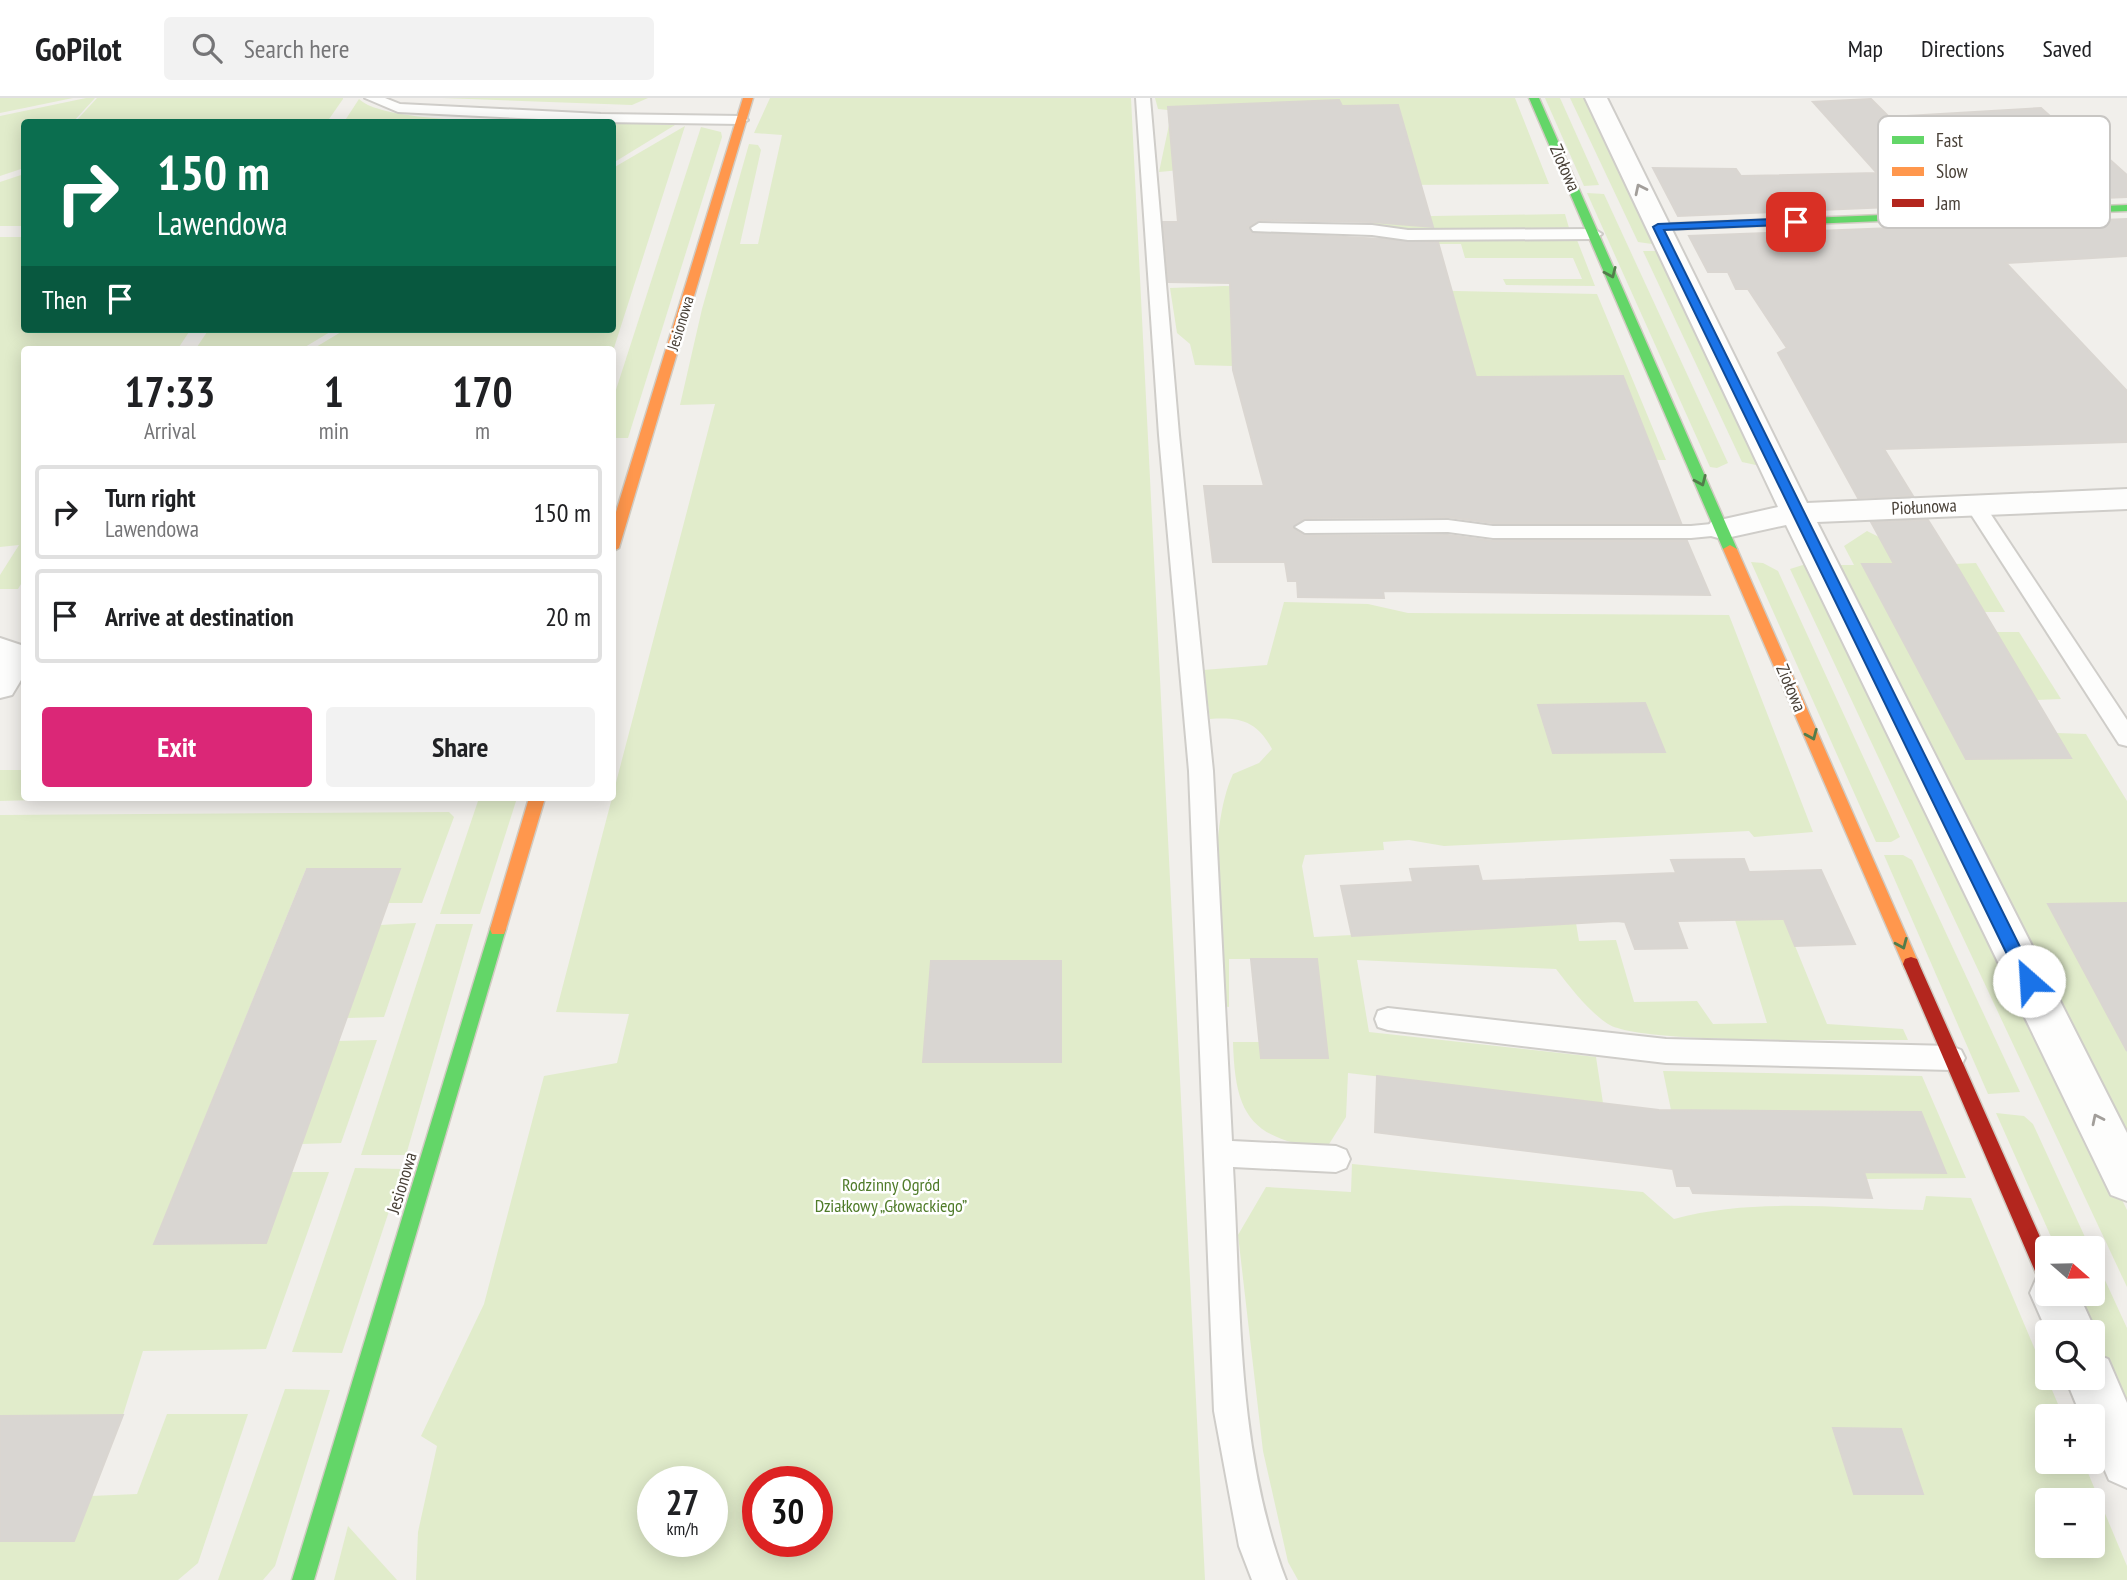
<!DOCTYPE html>
<html lang="en">
<head>
<meta charset="utf-8">
<style>
	:root { --surface:#fff; --page:#f2f2f2; --text:#202124; --muted:#757577; --line:#e0e0e0; --accent:#db2777 }
	body { margin:0; font-family:"PT Sans Narrow",sans-serif; background:var(--page); color:var(--text); height:100vh; display:flex; flex-direction:column; font-size:26px; white-space:nowrap }
	* { box-sizing:border-box; margin:0 }
	p { font-size:23px; color:var(--muted) }
	.icon { flex:none; width:38px; height:38px; fill:none; stroke:currentColor; stroke-width:2; stroke-linecap:round; stroke-linejoin:round }
	.map { position:relative; flex:1; overflow:hidden }
	.side { position:absolute; left:21px; top:248px; width:595px; height:455px; display:flex; flex-direction:column; background:var(--surface); border-radius:7px; box-shadow:0 4px 18px #0003 }
	.side>* { flex:none }
	.hud { position:absolute; left:21px; top:21px; width:595px; height:214px; border-radius:7px; box-shadow:0 4px 18px #0003; background:#0b6e4f; color:#fff; overflow:hidden }
	.needle { width:46px; rotate:110deg }
	.fabs { position:absolute; left:2035px; top:1138px; display:grid; gap:14px }
	.fabs a { display:grid; place-items:center; width:70px; height:70px; border-radius:7px; background:var(--surface); box-shadow:0 4px 18px #0003; font-size:35px }
	.speed { position:absolute; left:637px; top:1368px; display:flex; gap:14px; font-size:35px; font-weight:700; text-align:center }
	.speed>* { display:grid; place-content:center; width:91px; height:91px; border-radius:50%; background:var(--surface); box-shadow:0 4px 18px #0003; line-height:1 }
	.speed small { font-size:18px; font-weight:400 }
	.speed .limit { border:10px solid #d22; background:#fff; color:#111 }
	.pin { position:absolute; display:grid; place-items:center; width:60px; height:60px; color:#fff; margin:-30px; border-radius:14px; box-shadow:0 4px 10px #0006 }
	.me { position:absolute; width:77px; margin:-38px; rotate:334deg; stroke-linejoin:round; filter:drop-shadow(0 0 5px #0008) }
	.turn { display:flex; align-items:center; gap:24px; height:147px; padding:0 21px; font-size:32px }
	.turn .icon { width:91px; height:91px; stroke-width:2.5 }
	.turn b { display:block; font-size:49px; line-height:60px }
	.then { display:flex; align-items:center; height:66px; padding:0 21px; background:#0003; gap:14px; font-size:26px }
	.eta { display:flex; justify-content:space-evenly; align-items:center; height:119px; text-align:center }
	.eta b { font-size:42px; font-weight:800; line-height:49px }
	.cta { display:flex; gap:14px; margin-top:auto; padding:14px 21px }
	.cta a { flex:1; height:80px; border-radius:7px; background:var(--accent); color:#fff; font-size:28px; font-weight:800; line-height:80px; text-align:center }
	.cta a+a { background:var(--page); color:var(--text) }
	ul { padding:0; list-style:none }
	li { display:flex; align-items:center; gap:21px; height:94px; margin:0 14px 10px; padding:0 7px; border:4px solid var(--line); border-radius:7px }
	li div { flex:1 }
	li b { display:block; font-size:26px }
	li em { font-style:normal }
	header { display:flex; align-items:center; gap:42px; box-sizing:border-box; height:98px; padding:0 35px; background:var(--surface); border-bottom:2px solid var(--line) }
	header strong { font-size:33px }
	nav { display:flex; gap:38px; margin-inline-start:auto; font-size:24px }
	.search { width:490px; height:63px; background:var(--page); display:flex; align-items:center; gap:18px; box-sizing:border-box; padding:0 24px; border-radius:7px; color:var(--muted); font-size:26px }
	.map>svg:first-child { display:block }
	.green { fill:#e1eccb; fill-rule:evenodd }
	.building { fill:#d9d6d2; stroke:#dad6d1; stroke-width:2 }
	.lines { fill:none; stroke-linecap:round; stroke-linejoin:round }
	.lane-casing { stroke:#cfcdc9; stroke-width:4 }
	.street-casing { stroke:#cfcdc9; stroke-width:4 }
	.fast-casing { stroke:#d1cbc2; stroke-width:3 }
	.slow-casing { stroke:#d1cbc2; stroke-width:3 }
	.jam-casing { stroke:#d1cbc2; stroke-width:3 }
	.lane { fill:#fdfdfc; fill-rule:evenodd }
	.street { fill:#fdfdfc; fill-rule:evenodd }
	.fast { fill:#63d668; fill-rule:evenodd }
	.slow { fill:#ff974d; fill-rule:evenodd }
	.jam { fill:#b3261e; fill-rule:evenodd }
	.oneway { stroke:#a29e9a }
	.oneway2 { stroke:#537c4b }
	.route { fill:#1a73e8; stroke:#114b97; stroke-width:2 }
	.labels { text-anchor:middle; stroke-width:5; stroke-linejoin:round; paint-order:stroke }
	.far-street-label { font-size:16px; fill:#484037; stroke:#fff }
	.street-label { font-size:18px; fill:#484037; stroke:#fff }
	.park-label { font-size:18px; fill:#4f7b29; stroke:#fff }
	.key { fill:#fff; stroke:#c8c6c3; stroke-width:2 }
	.key-label { font-size:19px; fill:#484037 }
</style>
</head>
<body>
<header>
<strong>GoPilot</strong>
<div class="search"><svg class="icon" aria-label="search" viewBox="0 0 24 24"><circle cx="10" cy="10" r="6"/><path d="M15 15l6 6"/></svg>Search here</div>
<nav><a>Map</a><a>Directions</a><a>Saved</a></nav>
</header>
<div class="map">
<svg width="2127" height="1482" viewBox="0 0 2127 1482">
	<rect width="100%" height="100%" fill="#f1efeb"/>
	<g class="green">
		<polygon points="0,0 73,0 0,15"/>
		<polygon points="86,0 95,0 73,24 24,24 24,70 0,78 0,18"/>
		<polygon points="97,0 343,0 343,1 327,24 75,24"/>
		<polygon points="442,0 648,0 632,7"/>
		<path d="M770 0H1131L1205 1482H416L418 1434 437 1348 421 1338 484 1206 544 978 617 965 629 916 556 914 715 306 680 307 702 211 749 46 758 47 761 52 740 146H758L782 37 754 35ZM653 1384H712V1444H653ZM758 1384H817V1444H758Z"/>
		<polygon points="1155,0 1515,0 1549,86 1395,87 1202,70 1159,74 1169,27 1168,12 1158,11"/>
		<polygon points="1545,0 1560,0 1599,87 1584,88"/>
		<polygon points="1570,0 1588,0 1659,147 1638,144"/>
		<path d="M359 1C386 28 546 23 590 24H344Z"/>
		<polygon points="613,25 675,27 613,65"/>
		<polygon points="685,28 613,253 311,252 346,231 612,231 613,70"/>
		<polygon points="701,29 721,34 722,39 628,340 613,340 613,301"/>
		<polygon points="24,76 24,128 0,128 0,84"/>
		<polygon points="1587,95 1604,96 1728,365 1717,370 1710,369"/>
		<polygon points="1565,116 1569,130 1397,131 1373,126 1369,119"/>
		<polygon points="0,139 24,139 24,231 191,231 177,252 24,252 24,481 18,491 0,491 0,477 19,447 0,449"/>
		<polygon points="1417,140 1577,142 1595,188 1506,187 1503,181 1582,181 1573,160 1465,160 1461,146 1423,146 1414,149"/>
		<polygon points="1643,153 1662,153 1765,369 1742,364"/>
		<polygon points="1224,188 1597,196 1666,362 1476,361 1233,268 1195,267 1190,246 1177,235 1170,190"/>
		<polygon points="209,231 335,231 300,252 195,252"/>
		<polygon points="1867,433 1879,439 1894,466 1863,466 2070,659 2056,635 2086,636 2127,703 2127,805 2048,806 2127,953 2127,1042 1839,467 1854,467 1844,448"/>
		<polygon points="1751,464 1763,465 1778,473 1900,739 1891,744 1876,744"/>
		<polygon points="1976,465 2005,514 1984,514 1955,466"/>
		<polygon points="1806,466 1959,767 2127,1112 2127,1189 1790,471"/>
		<path d="M1284 504 1368 506 1408 515 1729 517 1813 734 1754 739 1749 733 1444 748 1409 742 1383 744 1384 752 1305 757 1302 768 1314 839 1576 825 1579 843 1616 842 1634 904 1697 903 1713 926 1767 925 1735 822 1784 821 1827 926 1903 931 1908 942C1857 941 1640 947 1608 926 1587 912 1571 890 1556 871L1357 862 1369 934 1596 959 1603 1005 1348 975 1346 1019 1326 1051C1251 1041 1235 1018 1233 944H1259L1261 960H1328L1316 861H1229V909L1220 908C1219 842 1206 735 1233 676L1259 665 1272 651C1257 623 1240 619 1210 621L1203 572 1267 567Z"/>
		<polygon points="1996,534 2019,534 2061,601 2036,602"/>
		<polygon points="0,672 24,672 24,700 37,700 36,702 0,703"/>
		<polygon points="479,700 517,700 480,816 440,816"/>
		<polygon points="449,714 454,719 422,805 388,805 399,771 306,771 154,1145 266,1145 292,1074 329,1074 266,1251 143,1253 123,1317 0,1318 0,717"/>
		<polygon points="1884,757 1903,757 1912,762 2020,994 1988,996"/>
		<polygon points="416,825 384,919 347,920 380,827"/>
		<polygon points="436,826 473,826 406,1057 361,1057"/>
		<polygon points="377,942 341,1045 301,1046 338,943"/>
		<polygon points="1663,973 1922,978 1966,1080 1866,1081 1863,1074 1946,1075 1921,1014 1671,1012"/>
		<polygon points="1996,1015 2024,1018 2033,1026 2090,1150 2056,1150"/>
		<path d="M1352 1066 1643 1094 1674 1121C1753 1099 1841 1111 1923 1112L1926 1098 1971 1100 2063 1318H2048V1363H2083L2127 1468V1482H1298L1288 1464 1263 1353 1238 1137 1266 1089 1351 1094ZM2048 1402H2093V1447H2048Z"/>
		<polygon points="355,1070 403,1071 342,1255 292,1254"/>
		<polygon points="2093,1156 2127,1230 2127,1310 2076,1195 2093,1195"/>
		<polygon points="285,1291 330,1292 275,1468 263,1482 218,1482"/>
		<polygon points="167,1316 248,1316 198,1465 178,1482 0,1482 0,1443 74,1443 91,1398 137,1396"/>
		<polygon points="348,1428 397,1482 334,1482"/>
	</g>
	<g class="building">
		<polygon points="1871,1 1889,19 2041,10 2098,61 2108,60 2127,77 2127,99 1678,118 1653,70 1736,71 1741,78 1877,75 1813,4"/>
		<polygon points="1339,2 1342,8 1398,7 1433,129 1372,124 1259,122 1248,129 1251,134 1438,144 1476,279 1623,278 1681,425 1493,425 1448,419 1305,420 1293,430 1305,438 1448,437 1493,443 1687,443 1710,497 1383,493 1384,500 1298,499 1297,483 1288,483 1285,464 1213,464 1204,388 1264,388 1233,272 1230,185 1168,184 1163,124 1178,124 1168,9"/>
		<polygon points="2127,121 2127,158 2006,165 2127,293 2127,344 1884,351 1913,398 1858,400 1778,255 1787,250 1748,191 1736,191 1728,174 1708,174 1689,138"/>
		<polygon points="1928,422 1955,465 2071,660 1966,661 1862,466 1894,466 1871,424"/>
		<polygon points="1645,605 1665,654 1553,655 1538,607"/>
		<polygon points="1744,761 1749,774 1821,772 1855,846 1795,848 1784,821 1677,823 1687,850 1635,851 1625,824 1617,823 1352,838 1341,788 1413,784 1410,771 1478,768 1482,783 1676,775 1671,762"/>
		<polygon points="307,771 400,771 266,1145 154,1146"/>
		<polygon points="2127,805 2127,953 2048,806"/>
		<polygon points="1251,861 1317,861 1328,960 1261,960"/>
		<polygon points="931,863 1061,863 1061,964 923,964"/>
		<polygon points="1377,978 1659,1012 1921,1014 1946,1075 1864,1074 1872,1100 1693,1095 1690,1088 1677,1088 1673,1071 1375,1034"/>
		<polygon points="123,1317 74,1443 0,1443 0,1318"/>
		<polygon points="1833,1330 1901,1331 1923,1396 1854,1396"/>
	</g>
	<g class="lines">
		<defs>
			<g id="lane">
				<polygon points="365,0 385,0 400,6 601,16 741,18 748,22 741,26 601,24 398,14"/>
				<path d="M1136 0H1150L1179 337 1213 673 1232 1043 1336 1048 1346 1052 1350 1061 1346 1070 1336 1074 1233 1069C1241 1206 1236 1352 1286 1482H1252L1239 1448 1214 1313 1189 673 1159 337Z"/>
				<polygon points="1259,125 1372,127 1408,132 1594,131 1602,136 1594,141 1408,142 1372,137 1253,133 1251,130"/>
				<polygon points="1975,401 1982,403 2127,622 2127,648 2119,646 1965,407"/>
				<polygon points="1448,422 1493,428 1691,428 1722,425 1732,431 1722,437 1691,440 1493,440 1448,434 1305,435 1295,429 1305,423"/>
				<polygon points="1388,910 1666,941 1951,948 1961,952 1965,960 1961,968 1951,972 1666,965 1388,932 1378,929 1375,921 1378,913"/>
			</g>
			<g id="street">
				<polygon points="1585,0 1607,0 1807,405 2127,391 2127,411 1817,424 2127,1035 2127,1103 2111,1097 1786,427 1722,441 1711,438 1706,431 1711,424 1778,409"/>
				<polygon points="0,540 24,548 24,577 12,597 0,600"/>
				<polygon points="2048,1174 2048,1195 2078,1195 2096,1234 2093,1240 2093,1234 2048,1234 2048,1236 2030,1195 2037,1179"/>
				<polygon points="2093,1255 2108,1261 2127,1305 2127,1390 2109,1382 2093,1345 2093,1318 2081,1318 2065,1279 2093,1279"/>
			</g>
			<g id="fast">
				<polygon points="1529,0 1539,0 1737,451 1735,454 1730,455 1723,451"/>
				<polygon points="2127,107 2127,113 1658,132 1653,129 1658,126"/>
				<polygon points="498,824 504,826 506,831 314,1482 292,1482 490,831 492,826"/>
			</g>
			<g id="slow">
				<polygon points="743,0 753,0 619,450 612,454 612,427"/>
				<polygon points="1730,447 1737,451 1919,866 1917,871 1911,873 1905,871 1903,866 1723,451"/>
				<polygon points="529,700 545,700 506,831 504,836 492,836 490,831"/>
			</g>
			<polygon id="jam" points="1911,859 1917,861 1919,866 2048,1157 2048,1189 2041,1187 1903,866 1905,861"/>
		</defs>
		<use href="#lane" class="lane-casing"/>
		<use href="#street" class="street-casing"/>
		<use href="#fast" class="fast-casing"/>
		<use href="#slow" class="slow-casing"/>
		<use href="#jam" class="jam-casing"/>
		<use href="#lane" class="lane"/>
		<use href="#street" class="street"/>
		<use href="#fast" class="fast"/>
		<use href="#slow" class="slow"/>
		<use href="#jam" class="jam"/>
	</g>
	<defs><path id="oneway-chevron" d="M-2-3.5L2.5 0L-2 3.5" fill="none" stroke-width="1.6" stroke-linecap="round" stroke-linejoin="round" transform="scale(1.75)"/></defs>
	<g class="oneway">
		<use href="#oneway-chevron" transform="translate(1640 91) rotate(-116)"/>
		<use href="#oneway-chevron" transform="translate(2097 1021) rotate(-116)"/>
	</g>
	<g class="oneway2">
		<use href="#oneway-chevron" transform="translate(1611 175) rotate(66)"/>
		<use href="#oneway-chevron" transform="translate(1701 383) rotate(66)"/>
		<use href="#oneway-chevron" transform="translate(1812 637) rotate(67)"/>
		<use href="#oneway-chevron" transform="translate(1902 846) rotate(67)"/>
	</g>
	<polygon class="route" points="1796,120 1800,121 1800,126 1664,132 2037,883 2029,890 2020,883 1653,129 1658,126"/>
	<g class="labels">
		<g class="far-street-label">
			<text transform="translate(680 225) rotate(-73)" y="6">Jesionowa</text>
		</g>
		<g class="street-label">
			<text transform="translate(1565 70) rotate(66)" y="6">Ziołowa</text>
			<text transform="translate(1924 409) rotate(-3)" y="6">Piołunowa</text>
			<text transform="translate(1791 590) rotate(67)" y="6">Ziołowa</text>
			<text transform="translate(402 1085) rotate(-73)" y="6">Jesionowa</text>
		</g>
		<g class="park-label">
			<text x="891" y="1093">Rodzinny Ogród<tspan x="891" dy="21">Działkowy „Głowackiego”</tspan></text>
		</g>
	</g>
	<rect x="1878" y="18" width="232" height="112" rx="10" class="key"/>
	<rect x="1892" y="38" width="32" height="8" fill="#63d668"/>
	<rect x="1892" y="69" width="32" height="9" fill="#ff974d"/>
	<rect x="1892" y="101" width="32" height="8" fill="#b3261e"/>
	<g class="key-label">
		<text x="1936" y="49">Fast</text>
		<text x="1936" y="80">Slow</text>
		<text x="1936" y="112">Jam</text>
	</g>
</svg>
<div class="fabs">
<a><svg class="needle" viewBox="-14 -14 28 28"><path d="M0-13l5 13h-10z" fill="#e53935"/><path d="M0 13l5-13h-10z" fill="#757577"/></svg></a>
<a><svg class="icon" aria-label="search" viewBox="0 0 24 24"><circle cx="10" cy="10" r="6"/><path d="M15 15l6 6"/></svg></a>
<a>+</a>
<a>−</a>
</div>
<div class="speed"><div>27<small>km/h</small></div><div class="limit">30</div></div>
<div class="pin" style="left:1796px;top:124px;background:#d93025"><svg class="icon" aria-label="arrive" viewBox="0 0 24 24"><path d="M6 21V4h12l-3 4 3 4H6"/></svg></div>
<svg class="me" style="left:2029px;top:883px" viewBox="-20 -20 40 40"><circle r="19" fill="#fff"/><path d="M0-13L10 11 0 6-10 11z" fill="#1a73e8"/></svg>
<div class="hud">
<div class="turn"><svg class="icon" aria-label="right" viewBox="0 0 24 24"><path d="M7 20v-9h11M14 6l5 5-5 5"/></svg><div><b>150 m</b>Lawendowa</div></div>
<div class="then">Then<svg class="icon" aria-label="arrive" viewBox="0 0 24 24"><path d="M6 21V4h12l-3 4 3 4H6"/></svg></div>
</div>
<section class="side">
<div class="eta">
<div><b>17:33</b><p>Arrival</p></div>
<div><b>1</b><p>min</p></div>
<div><b>170</b><p>m</p></div>
</div>
<ul>
<li><svg class="icon" aria-label="right" viewBox="0 0 24 24"><path d="M7 20v-9h11M14 6l5 5-5 5"/></svg><div><b>Turn right</b><p>Lawendowa</p></div><em>150 m</em></li>
<li><svg class="icon" aria-label="arrive" viewBox="0 0 24 24"><path d="M6 21V4h12l-3 4 3 4H6"/></svg><div><b>Arrive at destination</b></div><em>20 m</em></li>
</ul>
<div class="cta"><a>Exit</a><a>Share</a></div>
</section>
</div>
</body>
</html>
